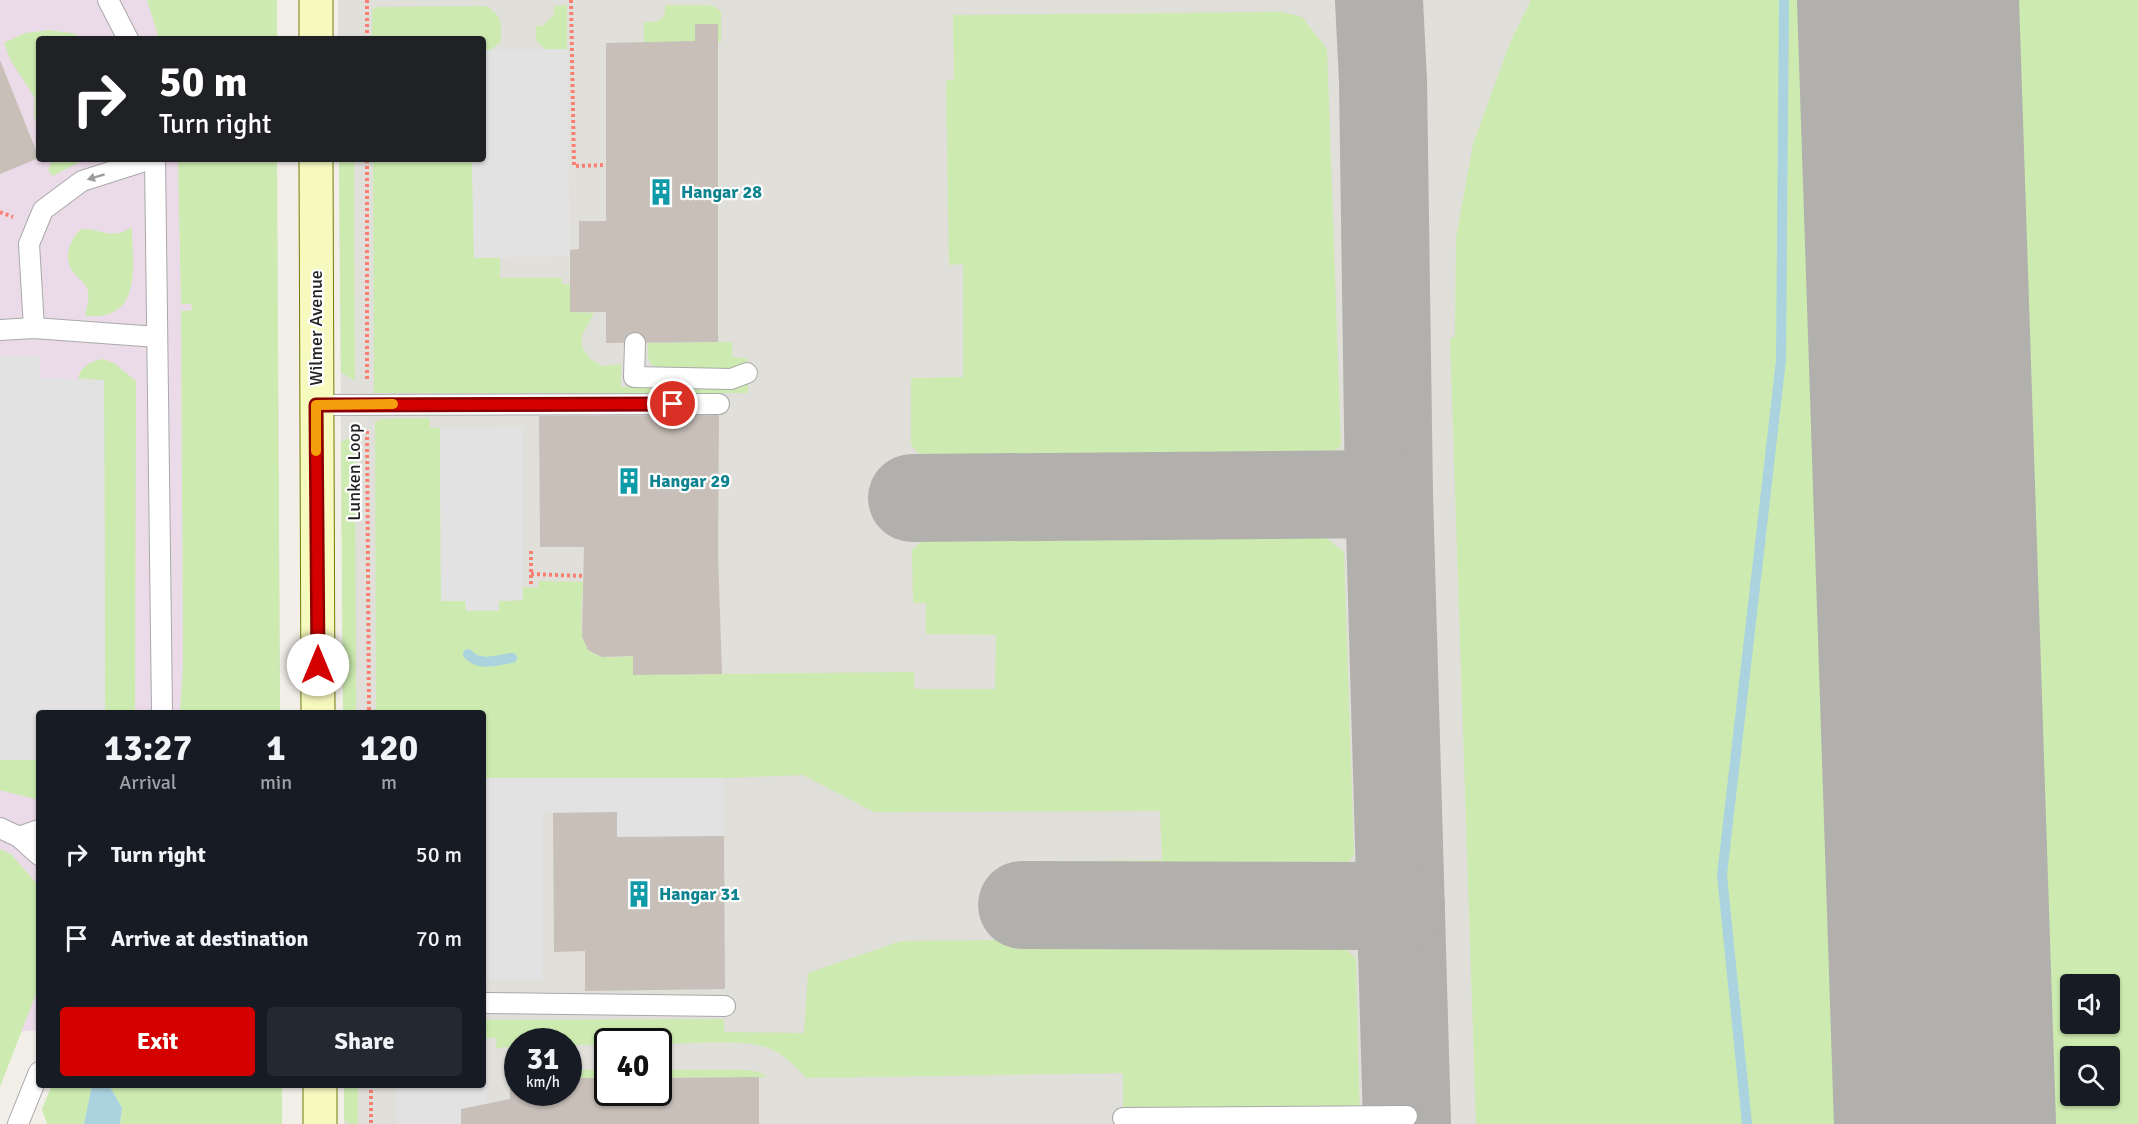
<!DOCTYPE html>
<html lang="en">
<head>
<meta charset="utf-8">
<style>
	:root { --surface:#171b24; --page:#242831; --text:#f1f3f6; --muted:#9ea1a6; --accent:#d40000 }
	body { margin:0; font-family:Signika,sans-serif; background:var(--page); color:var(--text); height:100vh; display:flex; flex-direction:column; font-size:22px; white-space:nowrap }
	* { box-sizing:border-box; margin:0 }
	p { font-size:20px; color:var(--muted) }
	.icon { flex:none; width:33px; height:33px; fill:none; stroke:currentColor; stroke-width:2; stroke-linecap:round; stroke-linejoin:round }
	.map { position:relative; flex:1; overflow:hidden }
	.sheet { position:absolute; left:36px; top:710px; width:450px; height:378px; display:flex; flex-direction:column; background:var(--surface); border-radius:6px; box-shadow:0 2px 4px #0004 }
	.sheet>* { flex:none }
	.hud { position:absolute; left:36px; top:36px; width:450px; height:126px; border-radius:6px; box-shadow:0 2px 4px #0004; background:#202124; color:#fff; overflow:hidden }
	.fabs { position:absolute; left:2060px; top:974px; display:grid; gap:12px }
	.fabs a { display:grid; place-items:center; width:60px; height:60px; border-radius:6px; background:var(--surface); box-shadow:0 2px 4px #0004; font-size:30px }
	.speed { position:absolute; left:504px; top:1028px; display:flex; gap:12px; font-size:30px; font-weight:700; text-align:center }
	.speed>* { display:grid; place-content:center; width:78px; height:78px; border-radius:50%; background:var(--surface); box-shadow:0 2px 4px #0004; line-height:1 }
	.speed small { font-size:15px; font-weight:400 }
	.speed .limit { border:3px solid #111; border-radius:9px; background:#fff; color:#111 }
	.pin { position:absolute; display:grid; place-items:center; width:51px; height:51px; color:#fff; margin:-26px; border:3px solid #fff; border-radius:50%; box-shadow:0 2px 6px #0007 }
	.me { position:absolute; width:66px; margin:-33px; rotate:0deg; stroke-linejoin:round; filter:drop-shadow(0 0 4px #0008) }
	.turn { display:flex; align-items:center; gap:21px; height:126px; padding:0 24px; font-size:27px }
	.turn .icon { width:78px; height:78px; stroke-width:2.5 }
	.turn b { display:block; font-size:42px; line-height:51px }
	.eta { display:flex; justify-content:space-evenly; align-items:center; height:102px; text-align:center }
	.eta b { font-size:36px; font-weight:700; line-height:42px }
	.button { display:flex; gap:12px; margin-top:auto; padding:12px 24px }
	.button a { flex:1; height:69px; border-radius:6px; background:var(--accent); color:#fff; font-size:24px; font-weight:700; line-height:69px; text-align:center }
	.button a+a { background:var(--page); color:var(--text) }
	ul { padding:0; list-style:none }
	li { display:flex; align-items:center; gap:18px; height:84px; padding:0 24px }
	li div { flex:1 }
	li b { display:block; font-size:22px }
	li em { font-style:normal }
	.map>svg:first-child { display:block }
	.industrial { fill:#ebdbe8 }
	.airport { fill:#e1dfda; fill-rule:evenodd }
	.grass { fill:#cdebb0; fill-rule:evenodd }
	.parking { fill:#e2e2e2 }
	.water { fill:#aad3df }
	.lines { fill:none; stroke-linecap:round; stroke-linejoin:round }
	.stream { stroke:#aad3df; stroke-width:10 }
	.taxiway { stroke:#b1b0ac; stroke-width:88 }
	.runway { stroke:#b1b0ac; stroke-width:222 }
	.building { fill:#c7bfb8 }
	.lane-casing { stroke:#a9a9a9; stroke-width:22 }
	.secondary-casing { stroke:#707d05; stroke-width:35 }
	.path { stroke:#fa8072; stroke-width:4; stroke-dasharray:3 3; stroke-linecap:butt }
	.lane { stroke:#fff; stroke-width:20 }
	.secondary { stroke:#f7fabf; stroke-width:33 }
	.oneway { fill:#9c9c9c }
	.route-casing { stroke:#8a0000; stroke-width:15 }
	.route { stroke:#d40000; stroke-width:10 }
	.slow { stroke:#f59e0b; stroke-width:10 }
	.labels { text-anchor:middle; stroke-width:4.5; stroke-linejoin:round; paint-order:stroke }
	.culture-label { font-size:18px; font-weight:bold; fill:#0d838f; stroke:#fff; text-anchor:start }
	.street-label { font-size:18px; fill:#222; stroke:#fff }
</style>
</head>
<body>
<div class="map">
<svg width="2138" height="1124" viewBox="0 0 2138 1124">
	<rect width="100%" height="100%" fill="#f2efe9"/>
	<polygon class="industrial" points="0,0 277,0 277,39 39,39 39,159 277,159 280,712 39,712 39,1030 0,1033"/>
	<path class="airport" d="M338 0H2138V1124H344V1085L483 1084V712H343L339 159H483V39H338ZM2070 984H2109V1023H2070ZM518 1041H568V1092H518ZM608 1041H658V1092H608ZM2070 1056H2109V1095H2070Z"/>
	<g class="grass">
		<polygon points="147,0 277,0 277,39 159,39"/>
		<polygon points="1531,0 1830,0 1870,1124 1476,1124 1450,338 1455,337 1456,238 1473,144 1510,43"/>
		<path d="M1980 0H2138V1124H2019ZM2070 984H2109V1023H2070ZM2070 1056H2109V1095H2070Z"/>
		<polygon points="567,5 567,49 545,49 536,40 536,26 542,26 554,15 554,6"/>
		<polygon points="665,5 707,5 714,6 721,12 721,42 718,42 718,24 696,24 695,41 644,43 644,22 654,22 662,19 665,13"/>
		<path d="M486 6C503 16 501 24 501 41L491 50H483V39H372V9L378 7Z"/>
		<polygon points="1281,12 1302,17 1327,49 1341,446 1318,462 925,460 911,445 911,378 963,377 963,264 949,265 946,81 954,79 953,15"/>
		<polygon points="49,30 72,33 84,39 39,39 39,129 34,116 35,98 10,59 4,43 25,33"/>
		<polygon points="51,159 85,159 53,176 48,170 52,161"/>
		<polygon points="178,159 277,159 280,712 180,712 183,662 181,311 192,310 191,304 181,304"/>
		<polygon points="339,159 354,159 355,381 341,372"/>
		<polygon points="373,159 472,159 474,257 500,258 500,278 562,278 562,284 570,284 570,312 594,313 582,335 582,347 590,359 603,366 621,364 621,387 730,387 748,384 748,393 374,393"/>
		<path d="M132 227C132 266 144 321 85 316 86 309 90 299 88 292 87 282 79 280 74 273 62 259 70 239 81 229 101 228 112 241 132 227Z"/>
		<path d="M732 342V357L747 358V362C723 376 688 370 661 370 646 363 648 358 648 343Z"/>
		<path d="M102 359 114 363 136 381 135 712H105L104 380 78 379C80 367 91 361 102 359Z"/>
		<path d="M429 418 430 428H440L441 601H466V611L499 610V601L523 600V587L538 588 539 581 583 582C583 605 572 653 604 657 613 658 623 657 633 656V675L914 672V689H995L996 635 926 634V603H913L912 550 926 537 1322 535 1344 552 1354 855 1335 877 1022 876 1012 862 1162 860 1160 811 874 812 803 775 723 778H483V712H376L375 422 383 419Z"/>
		<polygon points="355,434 356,712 343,712 341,442"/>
		<polygon points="0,760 39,760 39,800 0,790"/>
		<polygon points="0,849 11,854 37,884 39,890 39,986 0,1087"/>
		<path d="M1333 937 1356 959 1360 1124H1123V1073L806 1078C795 1065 782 1053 766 1047 741 1039 686 1044 659 1044L658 1041H608L607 1045H569L568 1041H518L517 1046 496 1048 497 1038H483V1020L724 1019V1032L804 1033 808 973 901 941Z"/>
		<rect x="574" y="1070" width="33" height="8"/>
		<polygon points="658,1070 747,1070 758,1072 768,1077 659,1078"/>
		<polygon points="52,1085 94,1085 84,1124 47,1124 42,1109"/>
		<polygon points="109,1085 282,1085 282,1124 120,1124 122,1108"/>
		<polygon points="344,1085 358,1085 358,1124 350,1124 344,1120"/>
	</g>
	<g class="parking">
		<polygon points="567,49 570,256 474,258 472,159 483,159 483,50"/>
		<polygon points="40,356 41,378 104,380 105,712 39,712 39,760 0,760 0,357"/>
		<polygon points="522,427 523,600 499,601 499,611 466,611 465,601 441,601 440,428"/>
		<polygon points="483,778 723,778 724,836 617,837 616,812 543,812 542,979 483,980"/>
		<polygon points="483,1038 487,1038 487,1124 397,1124 396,1085 483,1084"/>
	</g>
	<polygon class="water" points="92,1085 109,1085 122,1108 120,1124 84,1124"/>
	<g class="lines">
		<g class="stream">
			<path d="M468 654C479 667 497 660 512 658"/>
			<polyline points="1747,1124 1722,875 1781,360 1784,0"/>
		</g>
		<g class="taxiway">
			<polyline points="1379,0 1383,81 1389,494 1407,1124"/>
			<polyline points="912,498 1389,494"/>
			<polyline points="1022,905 1401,906"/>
		</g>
		<polyline class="runway" points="1908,0 1945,1124"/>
	</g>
	<g class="building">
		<polygon points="695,24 718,24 718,342 606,343 606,312 570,312 570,250 579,249 579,221 606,221 606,43 695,41"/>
		<polygon points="0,60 39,158 0,174"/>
		<polygon points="719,415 718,555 722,674 633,675 633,656 602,657 588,650 582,637 584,547 540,547 539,416"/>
		<polygon points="617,812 617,837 724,836 725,989 585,991 585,951 554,952 553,813"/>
		<polygon points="759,1077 759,1124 461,1124 461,1109 510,1099 510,1083 518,1083 518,1092 568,1092 568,1078 608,1078 608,1092 658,1092 658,1078"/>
	</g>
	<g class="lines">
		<defs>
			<g id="lane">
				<polyline points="108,0 128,39"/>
				<polyline points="155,159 162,712"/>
				<polyline points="34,328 29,244 43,210 82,181 151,159"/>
				<polyline points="0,330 34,328 157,337"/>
				<polyline points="635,343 634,377 731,379 747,373"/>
				<polyline points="316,405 719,404"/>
				<polyline points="0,828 19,837 39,855"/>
				<polyline points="19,837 39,830"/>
				<polyline points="483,1003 725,1006"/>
				<polyline points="1123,1118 1407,1116"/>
				<polyline points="18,1124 39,1072"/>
			</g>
			<g id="secondary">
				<polyline points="316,39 316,0"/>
				<polyline points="316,159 318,712"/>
				<polyline points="320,1084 320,1124"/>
			</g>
		</defs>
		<use href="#lane" class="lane-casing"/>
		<use href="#secondary" class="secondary-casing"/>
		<g class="path">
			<polyline points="571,0 574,166 606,165"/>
			<polyline points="367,39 367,0"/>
			<polyline points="0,212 13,217"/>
			<polyline points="367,379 367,159"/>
			<polyline points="367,431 369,712"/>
			<polyline points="531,551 531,585"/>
			<polyline points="531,574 583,576"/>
			<polyline points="371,1084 371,1124"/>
		</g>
		<use href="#lane" class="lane"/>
		<use href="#secondary" class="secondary"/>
	</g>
	<defs><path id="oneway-solid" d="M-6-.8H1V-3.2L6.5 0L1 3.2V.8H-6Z" transform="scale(1.5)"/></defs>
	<use class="oneway" href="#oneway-solid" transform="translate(96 177) rotate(163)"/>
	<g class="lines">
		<defs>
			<polyline id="route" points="318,665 316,405 673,404"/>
		</defs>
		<use href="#route" class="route-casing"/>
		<use href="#route" class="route"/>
		<polyline class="slow" points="316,451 316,405 393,404"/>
	</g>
	<defs>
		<symbol id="building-bare" viewBox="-9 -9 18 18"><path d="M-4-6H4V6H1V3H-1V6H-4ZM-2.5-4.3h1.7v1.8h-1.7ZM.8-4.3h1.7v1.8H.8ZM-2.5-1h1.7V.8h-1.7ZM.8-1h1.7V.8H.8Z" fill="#0f9aa8" stroke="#fff" stroke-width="2.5" paint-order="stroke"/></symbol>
	</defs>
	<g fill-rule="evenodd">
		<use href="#building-bare" x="642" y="173" width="38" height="38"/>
		<use href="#building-bare" x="610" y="462" width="38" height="38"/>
		<use href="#building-bare" x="620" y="875" width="38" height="38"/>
	</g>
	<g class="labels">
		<g class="culture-label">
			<text x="681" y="198">Hangar 28</text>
			<text x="649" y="487">Hangar 29</text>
			<text x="659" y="900">Hangar 31</text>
		</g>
		<g class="street-label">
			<text transform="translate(316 328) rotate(-90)" y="6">Wilmer Avenue</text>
			<text transform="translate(354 472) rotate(-90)" y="6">Lunken Loop</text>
		</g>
	</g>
</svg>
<div class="fabs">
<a><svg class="icon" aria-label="sound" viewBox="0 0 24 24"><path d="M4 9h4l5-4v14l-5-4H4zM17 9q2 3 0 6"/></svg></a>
<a><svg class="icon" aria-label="search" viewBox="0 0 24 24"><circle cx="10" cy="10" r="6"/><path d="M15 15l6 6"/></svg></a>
</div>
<div class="speed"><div>31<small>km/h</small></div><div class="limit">40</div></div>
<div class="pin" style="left:673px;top:404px;background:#d93025"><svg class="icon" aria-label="arrive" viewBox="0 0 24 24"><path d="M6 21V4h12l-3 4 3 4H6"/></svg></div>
<svg class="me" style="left:318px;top:665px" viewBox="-20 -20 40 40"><circle r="19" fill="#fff"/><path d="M0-13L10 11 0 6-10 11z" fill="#d40000"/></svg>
<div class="hud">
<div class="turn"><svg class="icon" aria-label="right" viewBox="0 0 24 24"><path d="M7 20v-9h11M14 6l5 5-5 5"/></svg><div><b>50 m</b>Turn right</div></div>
</div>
<section class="sheet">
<div class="eta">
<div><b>13:27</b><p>Arrival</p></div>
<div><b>1</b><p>min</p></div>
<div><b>120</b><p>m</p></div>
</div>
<ul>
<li><svg class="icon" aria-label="right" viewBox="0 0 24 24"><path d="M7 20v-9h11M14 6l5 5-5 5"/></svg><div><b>Turn right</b></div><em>50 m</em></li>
<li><svg class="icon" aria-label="arrive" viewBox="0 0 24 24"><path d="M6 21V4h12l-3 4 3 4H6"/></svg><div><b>Arrive at destination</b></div><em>70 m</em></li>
</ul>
<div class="button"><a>Exit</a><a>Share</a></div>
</section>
</div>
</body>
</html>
